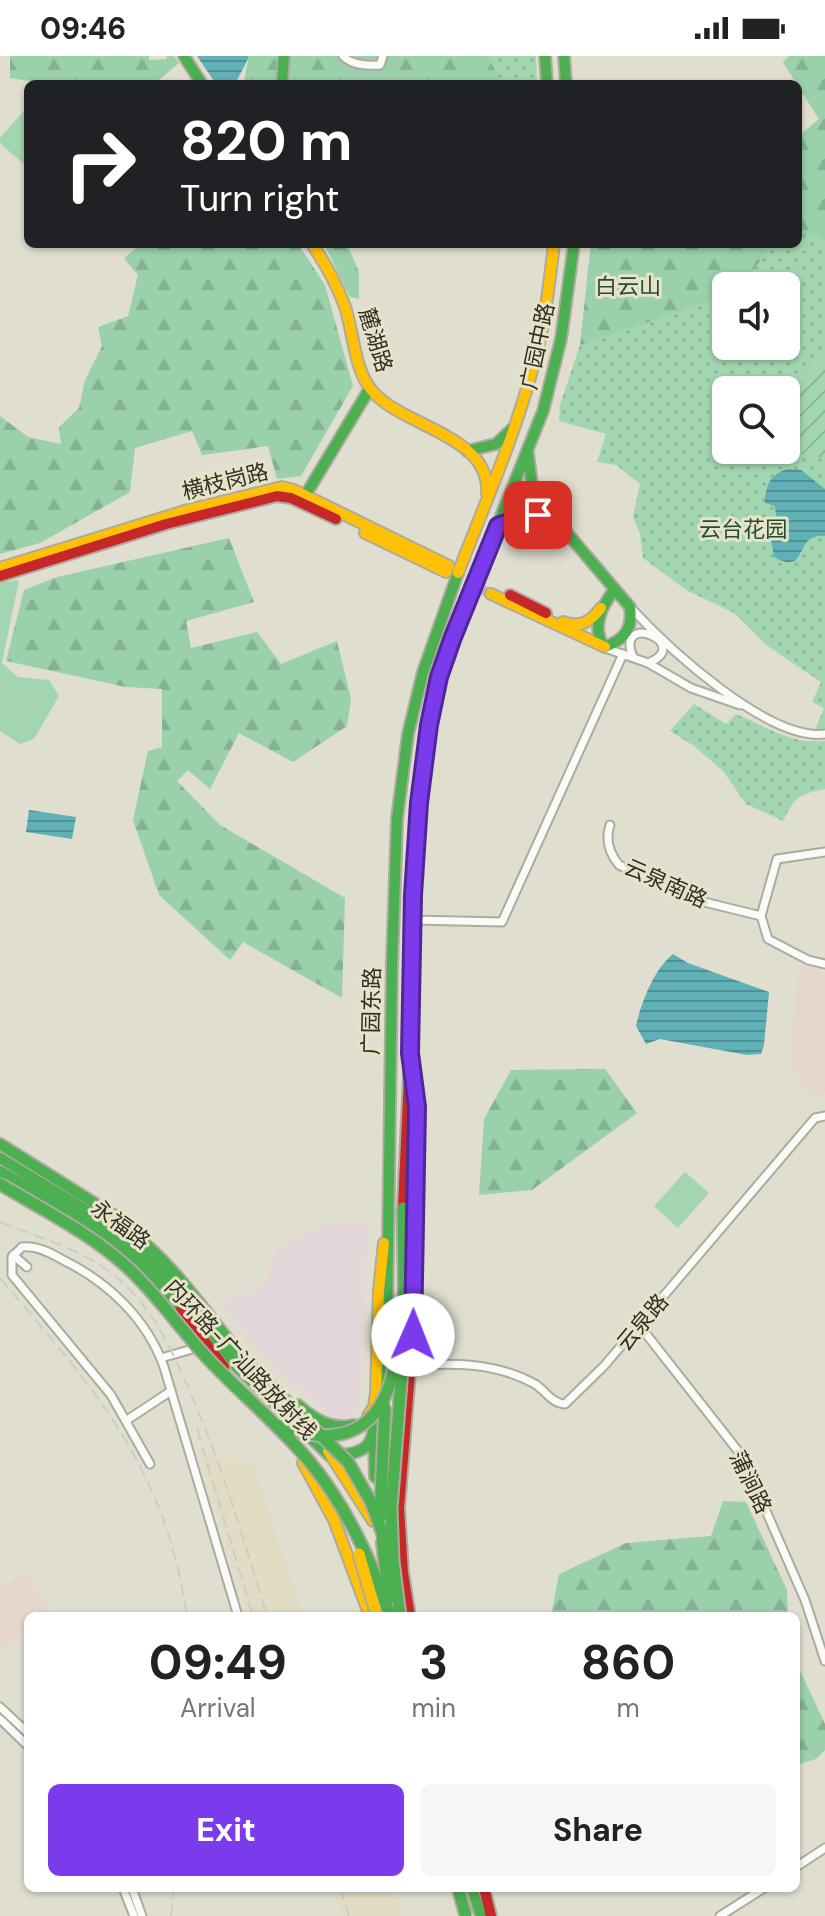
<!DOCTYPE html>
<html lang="en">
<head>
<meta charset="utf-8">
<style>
	:root { --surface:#fff; --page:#f6f6f6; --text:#222; --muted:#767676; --accent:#7c3aed }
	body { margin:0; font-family:"DM Sans","Noto Sans SC",sans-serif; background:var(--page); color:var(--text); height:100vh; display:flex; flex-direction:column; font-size:30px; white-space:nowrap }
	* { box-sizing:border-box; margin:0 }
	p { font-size:26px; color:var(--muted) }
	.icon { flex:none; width:44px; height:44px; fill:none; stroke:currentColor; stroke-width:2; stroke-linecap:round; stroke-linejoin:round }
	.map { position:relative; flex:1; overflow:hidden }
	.sheet { position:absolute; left:24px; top:1556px; width:776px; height:280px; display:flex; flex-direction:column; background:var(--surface); border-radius:12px; box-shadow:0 2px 6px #0004 }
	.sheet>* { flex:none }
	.guide { position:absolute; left:24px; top:24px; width:778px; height:168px; border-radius:12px; box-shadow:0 2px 6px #0004; background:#202124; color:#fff; overflow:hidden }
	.fabs { position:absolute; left:712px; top:216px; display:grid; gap:16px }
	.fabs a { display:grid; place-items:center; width:88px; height:88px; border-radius:12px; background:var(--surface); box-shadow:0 2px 6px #0004; font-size:40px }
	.pin { position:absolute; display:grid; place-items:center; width:68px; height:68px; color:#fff; margin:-34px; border-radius:16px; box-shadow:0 4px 12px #0006 }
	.me { position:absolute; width:88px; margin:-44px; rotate:1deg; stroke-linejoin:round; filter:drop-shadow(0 0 6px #0008) }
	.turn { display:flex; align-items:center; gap:28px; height:168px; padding:0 24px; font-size:36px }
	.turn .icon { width:104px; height:104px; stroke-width:2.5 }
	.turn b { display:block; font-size:56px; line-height:68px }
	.eta { display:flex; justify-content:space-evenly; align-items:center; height:136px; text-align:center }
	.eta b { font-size:48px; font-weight:700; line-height:56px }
	.cta { display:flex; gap:16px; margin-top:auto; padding:16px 24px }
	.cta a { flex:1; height:92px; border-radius:12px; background:var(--accent); color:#fff; font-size:32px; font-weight:700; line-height:92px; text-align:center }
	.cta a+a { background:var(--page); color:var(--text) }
	.status { display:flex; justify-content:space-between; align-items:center; height:56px; padding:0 40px; background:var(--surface); direction:ltr }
	.status svg { height:22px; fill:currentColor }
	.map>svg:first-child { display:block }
	.commercial { fill:#e3d7d9 }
	.education { fill:#e6d7cc }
	.built { fill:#e1dcc3 }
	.grass { fill:url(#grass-dots); fill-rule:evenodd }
	.forest { fill:url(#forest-firs) }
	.garden { fill:url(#garden-furrows) }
	.pitch { fill:#a2d6b0 }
	.water { fill:url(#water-rules) }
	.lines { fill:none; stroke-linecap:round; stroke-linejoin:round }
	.secondary-tunnel { stroke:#bdbbad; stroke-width:10; stroke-dasharray:10 5; stroke-linecap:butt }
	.street-casing { stroke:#adab9f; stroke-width:11 }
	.fast-casing { stroke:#adab9f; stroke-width:14 }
	.slow-casing { stroke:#adab9f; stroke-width:14 }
	.jam-casing { stroke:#adab9f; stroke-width:14 }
	.street { stroke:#fafaf8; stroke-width:7 }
	.fast { stroke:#4caf50; stroke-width:10 }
	.slow { stroke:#ffc107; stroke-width:10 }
	.jam { stroke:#c62828; stroke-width:10 }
	.rail { stroke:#ccccc8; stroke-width:2; stroke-dasharray:12 6; stroke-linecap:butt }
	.fast-bridge-casing { stroke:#adab9f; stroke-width:15; stroke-linecap:butt }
	.slow-bridge-casing { stroke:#adab9f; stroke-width:15; stroke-linecap:butt }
	.fast-bridge { stroke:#4caf50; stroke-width:11 }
	.slow-bridge { stroke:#ffc107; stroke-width:11 }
	.route-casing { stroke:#51269a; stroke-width:20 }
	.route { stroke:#7c3aed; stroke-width:14 }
	.labels { text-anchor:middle; stroke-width:6; stroke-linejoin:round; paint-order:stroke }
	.park-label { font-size:22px; fill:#224c34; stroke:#e7e3c8 }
	.street-label { font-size:22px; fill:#323026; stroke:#e7e3c8 }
</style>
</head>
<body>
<div class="status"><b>09:46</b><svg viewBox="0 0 49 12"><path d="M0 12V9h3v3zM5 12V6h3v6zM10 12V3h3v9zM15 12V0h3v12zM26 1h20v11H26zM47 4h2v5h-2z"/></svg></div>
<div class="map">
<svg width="825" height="1860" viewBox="0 0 825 1860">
	<defs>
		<pattern id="grass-dots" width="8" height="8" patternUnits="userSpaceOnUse" patternTransform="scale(2)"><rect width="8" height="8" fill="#a2d6b0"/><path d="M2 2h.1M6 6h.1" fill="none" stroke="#8cb897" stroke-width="1.8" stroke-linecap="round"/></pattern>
		<pattern id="forest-firs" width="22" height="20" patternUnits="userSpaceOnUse" patternTransform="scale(2)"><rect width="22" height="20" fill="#9ad0aa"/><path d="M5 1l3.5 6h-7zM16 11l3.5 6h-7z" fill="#85b392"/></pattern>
		<pattern id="garden-furrows" width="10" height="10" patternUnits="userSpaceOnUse" patternTransform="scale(2)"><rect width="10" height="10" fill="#a2d6b0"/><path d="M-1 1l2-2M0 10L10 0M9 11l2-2" fill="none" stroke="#8cb897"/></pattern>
		<pattern id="water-rules" width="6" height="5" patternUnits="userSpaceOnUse" patternTransform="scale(2)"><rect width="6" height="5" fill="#60b1b6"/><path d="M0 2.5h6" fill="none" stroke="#509094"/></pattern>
	</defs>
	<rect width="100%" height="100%" fill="#e0decf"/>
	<polygon class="commercial" points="367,1167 363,1302 357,1360 336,1363 272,1311 219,1246 265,1231 275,1194 323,1168"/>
	<g class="education">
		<polygon points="798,909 825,917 825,1037 813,1039 791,1014"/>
		<polygon points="25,1516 52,1560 28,1560 28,1575 0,1591 0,1532"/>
	</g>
	<g class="built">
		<polygon points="199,1398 253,1406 304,1560 249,1560"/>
		<polygon points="334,1832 393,1832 402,1860 342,1860"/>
	</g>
	<g class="grass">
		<polygon points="290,0 536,0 537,28 291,28"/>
		<path d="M789 0H825V676H814L824 652 812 646 821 626 769 591 734 557 686 534 643 502 640 478 633 461 640 428 616 409 597 406 606 378 559 365 560 349 580 289 591 188H798V81L819 63 783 6ZM726 230H786V290H726ZM726 334H786V394H726Z"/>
		<path d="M694 648 726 668 736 658C768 671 789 688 825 685V733C799 738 795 741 783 765L746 748 723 715 694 690 670 675Z"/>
	</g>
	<g class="forest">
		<polygon points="10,0 149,0 149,4 167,3 166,0 174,0 179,7 154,28 48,28 10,22"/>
		<polygon points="249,0 487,0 503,28 248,28 244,25"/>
		<polygon points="789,0 825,0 825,183 798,176 798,81 819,63 783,6"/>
		<polygon points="141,188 298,188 325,229 353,330 301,420 277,423 268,390 202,399 192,375 135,392 130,436 40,487 0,498 0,360 28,381 61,388 59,371 79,352 85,324 102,290 98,271 128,260 138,219 124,202"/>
		<polygon points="324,188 347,188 359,216 359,243 350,241"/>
		<polygon points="591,188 775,188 739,230 726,230 726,240 580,289"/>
		<polygon points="229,482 254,546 186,565 191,592 257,576 281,608 337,585 351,643 347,670 293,706 239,677 210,733 188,714 177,725 220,769 345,842 342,942 243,886 230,904 159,839 133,764 148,695 162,691 162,633 126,631 6,605 24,534 57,521"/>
		<polygon points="605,1013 637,1057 532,1134 479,1139 484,1063 511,1014"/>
		<polygon points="723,1445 746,1446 787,1534 788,1560 551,1560 559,1518 626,1487 711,1480"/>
		<polygon points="796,1606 825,1668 825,1694 816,1703 796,1709"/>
	</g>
	<polygon class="garden" points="821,306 825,306 825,402 792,397 786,394 786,365 794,353 801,323 808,312"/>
	<g class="pitch">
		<polygon points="27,51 28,52 28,112 0,87 0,82"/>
		<polygon points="19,524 2,607 18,621 49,624 59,640 34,683 20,688 0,675 0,527"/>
		<polygon points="685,1116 709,1137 678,1172 654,1150"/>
	</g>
	<g class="water">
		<polygon points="197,0 248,0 249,1 236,26 238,28 216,28"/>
		<path d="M789 413 801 414 825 433V480C792 477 810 521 774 501L770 477 777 470 775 450 765 447C765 429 771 417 789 413Z"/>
		<polygon points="29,754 76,761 72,783 26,776"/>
		<path d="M673 898 688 907 769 936 764 989 761 998 747 999 660 983 646 988 636 970C641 947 654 913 673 898Z"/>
	</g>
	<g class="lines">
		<polyline class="secondary-tunnel" points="451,519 491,538"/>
		<defs>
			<g id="street">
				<path d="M343 0C351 9 369 10 380 9L383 0"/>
				<path d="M631 552C668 592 768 685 825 678"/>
				<polyline points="605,592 648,607 691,632 740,649"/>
				<path d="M633 601C614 554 695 588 648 607"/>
				<path d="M610 769C605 784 610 798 619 809L692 843 761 860 768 883 808 904 825 908"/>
				<polyline points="761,860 777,803 825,796"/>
				<polyline points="412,864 502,866 623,598"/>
				<polyline points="13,1199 27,1211"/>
				<polyline points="639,1269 742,1400 805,1544 825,1605"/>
				<polyline points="161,1302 196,1292"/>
				<path d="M412 1310C453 1306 497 1307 535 1328 546 1335 551 1347 565 1348L604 1310 815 1062 825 1060"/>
				<polyline points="127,1364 171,1335"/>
				<path d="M150 1408 111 1339 12 1219V1201L22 1191C36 1189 51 1197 63 1204 108 1226 147 1263 164 1311L238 1560"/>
				<polyline points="0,1651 28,1677"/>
				<polyline points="0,1663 28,1690"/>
				<polyline points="796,1811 825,1792"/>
				<polyline points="123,1832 134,1860"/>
				<polyline points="132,1832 142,1860"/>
				<polyline points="720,1860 764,1832"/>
			</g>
			<g id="fast">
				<polyline points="184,0 202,28"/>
				<polyline points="545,0 547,28"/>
				<polyline points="564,0 566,28"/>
				<polyline points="282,28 284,0"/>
				<polyline points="467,395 496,388 512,373"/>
				<path d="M528 398 533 437 630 551C633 573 625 583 605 591"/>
				<polyline points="302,445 370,332"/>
				<path d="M603 590C592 569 601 552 614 534"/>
				<polyline points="432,656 435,637 453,581 543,355 561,283 574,188"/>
				<polyline points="0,1088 139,1175"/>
				<polyline points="0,1102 99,1162 153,1205 173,1226 237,1311 330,1400"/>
				<path d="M0 1115C69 1154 140 1189 183 1258"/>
				<path d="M130 1175C178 1212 209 1262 248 1308"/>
				<polyline points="412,1291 415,1019"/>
				<polyline points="386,1330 392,907 397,763 408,678 423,616 458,517"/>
				<path d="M298 1349C315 1364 331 1374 354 1369"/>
				<polyline points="374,1382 375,1421 382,1426 388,1421"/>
				<path d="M339 1399C370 1397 374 1386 375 1357"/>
				<polyline points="472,1832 481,1860"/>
			</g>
			<g id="slow">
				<path d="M312 188C325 207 336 227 344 248 354 275 353 313 373 336 404 371 491 380 487 437"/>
				<polyline points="498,470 528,459 553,461"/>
				<polyline points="365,477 446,516"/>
				<polyline points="0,512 188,454 282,431 294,434 449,510"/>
				<path d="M458 517C484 450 513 384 532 315 544 273 549 231 554 188"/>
				<polyline points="491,538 605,591"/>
				<path d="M563 566C581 572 590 566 601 552"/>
				<polyline points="368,1360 374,1351 376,1337 379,1235 384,1187"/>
				<polyline points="328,1395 373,1465"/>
				<polyline points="303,1407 334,1464 370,1560"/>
			</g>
			<g id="jam">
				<polyline points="0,520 166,468 277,440 291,442 336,463"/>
				<polyline points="510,539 546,557"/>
				<polyline points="411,1002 414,809 422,718 432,656"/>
				<polyline points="403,1152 410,997"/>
				<polyline points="181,1254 224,1311"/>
				<polyline points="410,1560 403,1517 399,1452 412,1291"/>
				<polyline points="484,1832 491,1860"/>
			</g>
		</defs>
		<use href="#street" class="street-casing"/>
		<use href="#fast" class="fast-casing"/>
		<use href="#slow" class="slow-casing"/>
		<use href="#jam" class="jam-casing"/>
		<use href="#street" class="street"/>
		<use href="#fast" class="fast"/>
		<use href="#slow" class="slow"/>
		<use href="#jam" class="jam"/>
		<g class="rail">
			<path d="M0 1166C37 1181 78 1192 110 1216 151 1247 170 1290 190 1336 222 1409 244 1484 267 1560"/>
			<path d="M0 1222C95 1334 164 1408 187 1560"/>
			<polyline points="197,1373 253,1560"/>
			<polyline points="340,1832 349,1860"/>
			<polyline points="171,1860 174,1832"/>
		</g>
		<defs>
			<g id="fast-bridge">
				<path d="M0 1128C43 1154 90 1177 127 1211 160 1241 184 1279 215 1310 246 1342 281 1371 309 1405 347 1451 371 1504 390 1560"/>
				<polyline points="252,1312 348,1406 371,1446 387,1490"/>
				<path d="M281 1370C340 1393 381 1375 394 1312"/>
				<polyline points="380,1462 385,1351"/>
				<polyline points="382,1483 389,1542"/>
				<polyline points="400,1560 393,1505 391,1453 405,1275 403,1152"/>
				<polyline points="458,1832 466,1860"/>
			</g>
			<polyline id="slow-bridge" points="359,1498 377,1560"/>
		</defs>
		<use href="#fast-bridge" class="fast-bridge-casing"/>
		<use href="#slow-bridge" class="slow-bridge-casing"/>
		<use href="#fast-bridge" class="fast-bridge"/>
		<use href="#slow-bridge" class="slow-bridge"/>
	</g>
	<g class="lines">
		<defs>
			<polyline id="route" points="413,1279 417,1051 410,997 413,839 419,747 429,669 439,621 453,581 498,470 528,459 538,459"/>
		</defs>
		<use href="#route" class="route-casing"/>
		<use href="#route" class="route"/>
	</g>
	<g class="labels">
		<g class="park-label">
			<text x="628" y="238">白云山</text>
			<text x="743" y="481">云台花园</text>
		</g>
		<g class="street-label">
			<text transform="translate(376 284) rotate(73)" y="8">麓湖路</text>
			<text transform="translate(537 290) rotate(-78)" y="8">广园中路</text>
			<text transform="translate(225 425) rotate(-14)" y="8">横枝岗路</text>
			<text transform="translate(666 827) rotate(24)" y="8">云泉南路</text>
			<text transform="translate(371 955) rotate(-89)" y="8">广园东路</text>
			<text transform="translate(121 1168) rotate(36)" y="8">永福路</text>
			<text transform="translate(642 1266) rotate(-50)" y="8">云泉路</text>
			<text transform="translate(241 1303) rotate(47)" y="8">内环路-广汕路放射线</text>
			<text transform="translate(751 1426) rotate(64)" y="8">蒲涧路</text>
		</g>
	</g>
</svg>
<div class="fabs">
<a><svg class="icon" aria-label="sound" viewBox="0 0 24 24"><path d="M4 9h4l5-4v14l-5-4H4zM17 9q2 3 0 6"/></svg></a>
<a><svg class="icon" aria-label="search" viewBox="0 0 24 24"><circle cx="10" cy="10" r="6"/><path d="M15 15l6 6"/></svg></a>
</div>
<div class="pin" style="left:538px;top:459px;background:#d93025"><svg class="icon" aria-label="arrive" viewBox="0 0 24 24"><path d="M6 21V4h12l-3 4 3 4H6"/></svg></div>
<svg class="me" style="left:413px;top:1279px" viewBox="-20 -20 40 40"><circle r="19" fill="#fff"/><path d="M0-13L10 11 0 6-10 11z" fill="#7c3aed"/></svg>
<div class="guide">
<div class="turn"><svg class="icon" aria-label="right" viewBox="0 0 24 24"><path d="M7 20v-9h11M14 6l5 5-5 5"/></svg><div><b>820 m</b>Turn right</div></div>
</div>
<section class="sheet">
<div class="eta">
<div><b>09:49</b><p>Arrival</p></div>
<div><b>3</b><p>min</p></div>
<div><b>860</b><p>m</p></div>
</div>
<div class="cta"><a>Exit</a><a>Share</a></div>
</section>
</div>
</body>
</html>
